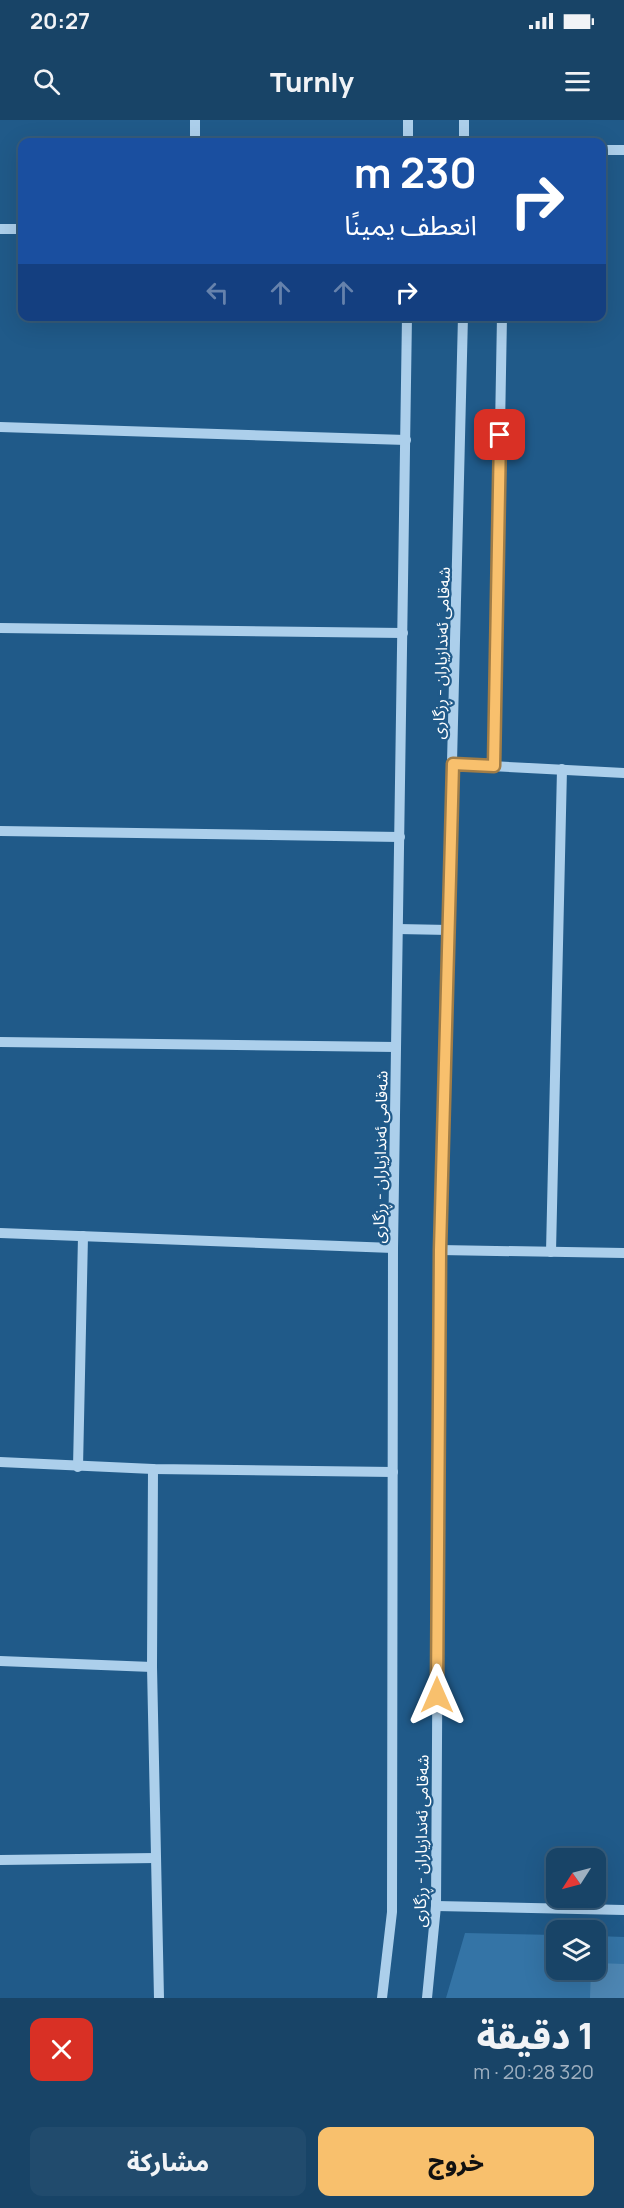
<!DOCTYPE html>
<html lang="ar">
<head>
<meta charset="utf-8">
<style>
	:root { --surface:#184467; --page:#214b6d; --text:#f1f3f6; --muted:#9fb0c0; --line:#365c7b; --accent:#f8c06d }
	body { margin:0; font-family:Manrope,"Noto Sans Arabic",sans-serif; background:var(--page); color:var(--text); direction:rtl; height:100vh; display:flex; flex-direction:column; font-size:22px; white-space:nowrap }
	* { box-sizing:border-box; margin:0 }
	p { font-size:20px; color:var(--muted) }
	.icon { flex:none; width:33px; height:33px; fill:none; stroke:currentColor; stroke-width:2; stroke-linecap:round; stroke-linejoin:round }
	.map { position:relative; height:1878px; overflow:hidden; direction:ltr }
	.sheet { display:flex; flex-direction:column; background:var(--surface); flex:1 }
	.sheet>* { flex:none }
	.banner { position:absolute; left:18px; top:18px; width:588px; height:183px; border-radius:12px; box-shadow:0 6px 24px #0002,0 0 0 2px var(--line); direction:rtl; background:#1a4fa0; color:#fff; overflow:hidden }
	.needle { width:39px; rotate:234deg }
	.controls { position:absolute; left:546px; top:1728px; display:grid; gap:12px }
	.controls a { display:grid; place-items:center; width:60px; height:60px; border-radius:12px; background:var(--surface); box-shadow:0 6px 24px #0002,0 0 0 2px var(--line); font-size:30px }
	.pin { position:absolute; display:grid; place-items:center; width:51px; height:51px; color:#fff; margin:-26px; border-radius:12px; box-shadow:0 3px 9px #0006 }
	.me { position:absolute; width:66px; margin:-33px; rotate:0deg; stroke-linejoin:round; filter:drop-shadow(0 0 4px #0008) }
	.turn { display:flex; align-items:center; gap:21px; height:126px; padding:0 30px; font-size:27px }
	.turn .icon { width:78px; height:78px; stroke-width:2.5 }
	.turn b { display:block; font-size:42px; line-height:51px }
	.lanes { display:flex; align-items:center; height:57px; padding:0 30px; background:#0003; justify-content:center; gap:30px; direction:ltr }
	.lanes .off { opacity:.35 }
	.round { display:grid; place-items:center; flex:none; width:63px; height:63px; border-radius:12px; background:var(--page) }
	.head { display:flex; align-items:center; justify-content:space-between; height:102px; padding:0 30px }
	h1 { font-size:36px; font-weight:800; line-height:45px }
	.button { display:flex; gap:12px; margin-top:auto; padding:12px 30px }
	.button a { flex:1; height:69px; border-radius:12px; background:var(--accent); color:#111; font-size:24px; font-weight:800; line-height:69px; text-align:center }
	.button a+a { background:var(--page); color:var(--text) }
	.status { display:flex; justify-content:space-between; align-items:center; height:42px; padding:0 30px; background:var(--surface); direction:ltr }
	.status svg { height:16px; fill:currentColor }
	header { display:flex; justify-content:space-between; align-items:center; height:78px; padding:0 30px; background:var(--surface); font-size:27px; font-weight:800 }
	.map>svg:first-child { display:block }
	.green { fill:#3474a6 }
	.building { fill:#4d86b3 }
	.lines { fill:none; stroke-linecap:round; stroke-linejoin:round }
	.minor { stroke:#accfeb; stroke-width:10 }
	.route-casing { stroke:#a17d47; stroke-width:15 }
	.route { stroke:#f8c06d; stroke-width:10 }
	.labels { text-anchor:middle; stroke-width:4.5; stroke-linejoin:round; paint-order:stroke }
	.street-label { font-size:16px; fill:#fff; stroke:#205a89 }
</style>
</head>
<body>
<div class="status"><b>20:27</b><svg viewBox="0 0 49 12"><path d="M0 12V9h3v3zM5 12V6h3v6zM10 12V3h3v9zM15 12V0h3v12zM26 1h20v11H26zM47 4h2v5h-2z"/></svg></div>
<header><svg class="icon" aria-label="menu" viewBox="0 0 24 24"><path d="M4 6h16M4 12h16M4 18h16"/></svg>Turnly<svg class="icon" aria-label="search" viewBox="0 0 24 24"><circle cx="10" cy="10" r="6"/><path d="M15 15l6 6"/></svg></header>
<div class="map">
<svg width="624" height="1878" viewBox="0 0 624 1878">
	<rect width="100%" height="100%" fill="#205a89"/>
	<polygon class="green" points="465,1813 556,1815 556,1850 596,1850 596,1816 624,1817 624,1878 446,1878"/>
	<polygon class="building" points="596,1843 624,1844 624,1878 590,1878 591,1850 596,1850"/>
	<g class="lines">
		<g class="minor">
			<polyline points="195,22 195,0"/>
			<polyline points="408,22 408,0"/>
			<polyline points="464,22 464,0"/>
			<polyline points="602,30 624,30"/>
			<polyline points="0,109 22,109"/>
			<polyline points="0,307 406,320"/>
			<polyline points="0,508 403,513"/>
			<polyline points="453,644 624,653"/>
			<polyline points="494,646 502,196"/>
			<polyline points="0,711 400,717"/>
			<polyline points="398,809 449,810"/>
			<polyline points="0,922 396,927"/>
			<polyline points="0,1113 393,1128"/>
			<polyline points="440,1130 624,1133"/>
			<polyline points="551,1132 562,649"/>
			<polyline points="0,1342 153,1349 393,1352"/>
			<polyline points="78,1347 83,1116"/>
			<polyline points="153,1349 152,1547 159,1878"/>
			<polyline points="0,1541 152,1547"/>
			<polyline points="0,1740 156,1738"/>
			<polyline points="436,1786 624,1790"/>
			<polyline points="382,1878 392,1792 393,1128 407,196"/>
			<polyline points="427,1878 436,1786 440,1130 463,196"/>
		</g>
	</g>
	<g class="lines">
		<defs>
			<polyline id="route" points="437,1575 440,1130 453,644 494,646 500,315"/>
		</defs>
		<use href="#route" class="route-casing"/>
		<use href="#route" class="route"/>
	</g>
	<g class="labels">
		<g class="street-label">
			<text transform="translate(441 533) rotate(-88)" y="6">شەقامی ئەندازیاران - ڕزگاری</text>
			<text transform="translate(380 1037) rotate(-89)" y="6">شەقامی ئەندازیاران - ڕزگاری</text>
			<text transform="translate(421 1721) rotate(-89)" y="6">شەقامی ئەندازیاران - ڕزگاری</text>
		</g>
	</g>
</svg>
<div class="controls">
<a><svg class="needle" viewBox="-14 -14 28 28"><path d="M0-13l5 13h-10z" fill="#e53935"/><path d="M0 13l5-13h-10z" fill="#9fb0c0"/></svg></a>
<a><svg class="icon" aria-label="layers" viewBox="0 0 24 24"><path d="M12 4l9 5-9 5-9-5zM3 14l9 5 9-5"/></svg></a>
</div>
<div class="pin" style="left:500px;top:315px;background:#d93025"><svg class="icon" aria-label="arrive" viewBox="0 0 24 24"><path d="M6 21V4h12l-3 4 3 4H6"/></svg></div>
<svg class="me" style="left:437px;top:1575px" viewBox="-20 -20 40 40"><path d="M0-17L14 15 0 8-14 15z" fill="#f8c06d" stroke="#fff" stroke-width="4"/></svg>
<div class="banner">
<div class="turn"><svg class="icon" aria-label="right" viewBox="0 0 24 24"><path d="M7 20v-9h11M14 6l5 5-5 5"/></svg><div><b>230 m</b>انعطف يمينًا</div></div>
<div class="lanes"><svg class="icon off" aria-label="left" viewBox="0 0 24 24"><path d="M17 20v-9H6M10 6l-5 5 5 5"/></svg><svg class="icon off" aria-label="ahead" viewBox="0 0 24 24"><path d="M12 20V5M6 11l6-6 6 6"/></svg><svg class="icon off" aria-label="ahead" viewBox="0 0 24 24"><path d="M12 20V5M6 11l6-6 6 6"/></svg><svg class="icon" aria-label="right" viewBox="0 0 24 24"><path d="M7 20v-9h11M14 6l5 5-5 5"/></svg></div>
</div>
</div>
<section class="sheet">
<div class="head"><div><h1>1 دقيقة</h1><p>320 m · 20:28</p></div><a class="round" style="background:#d93025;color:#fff"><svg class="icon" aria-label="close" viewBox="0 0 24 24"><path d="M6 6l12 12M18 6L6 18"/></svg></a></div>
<div class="button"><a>خروج</a><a>مشاركة</a></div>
</section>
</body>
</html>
